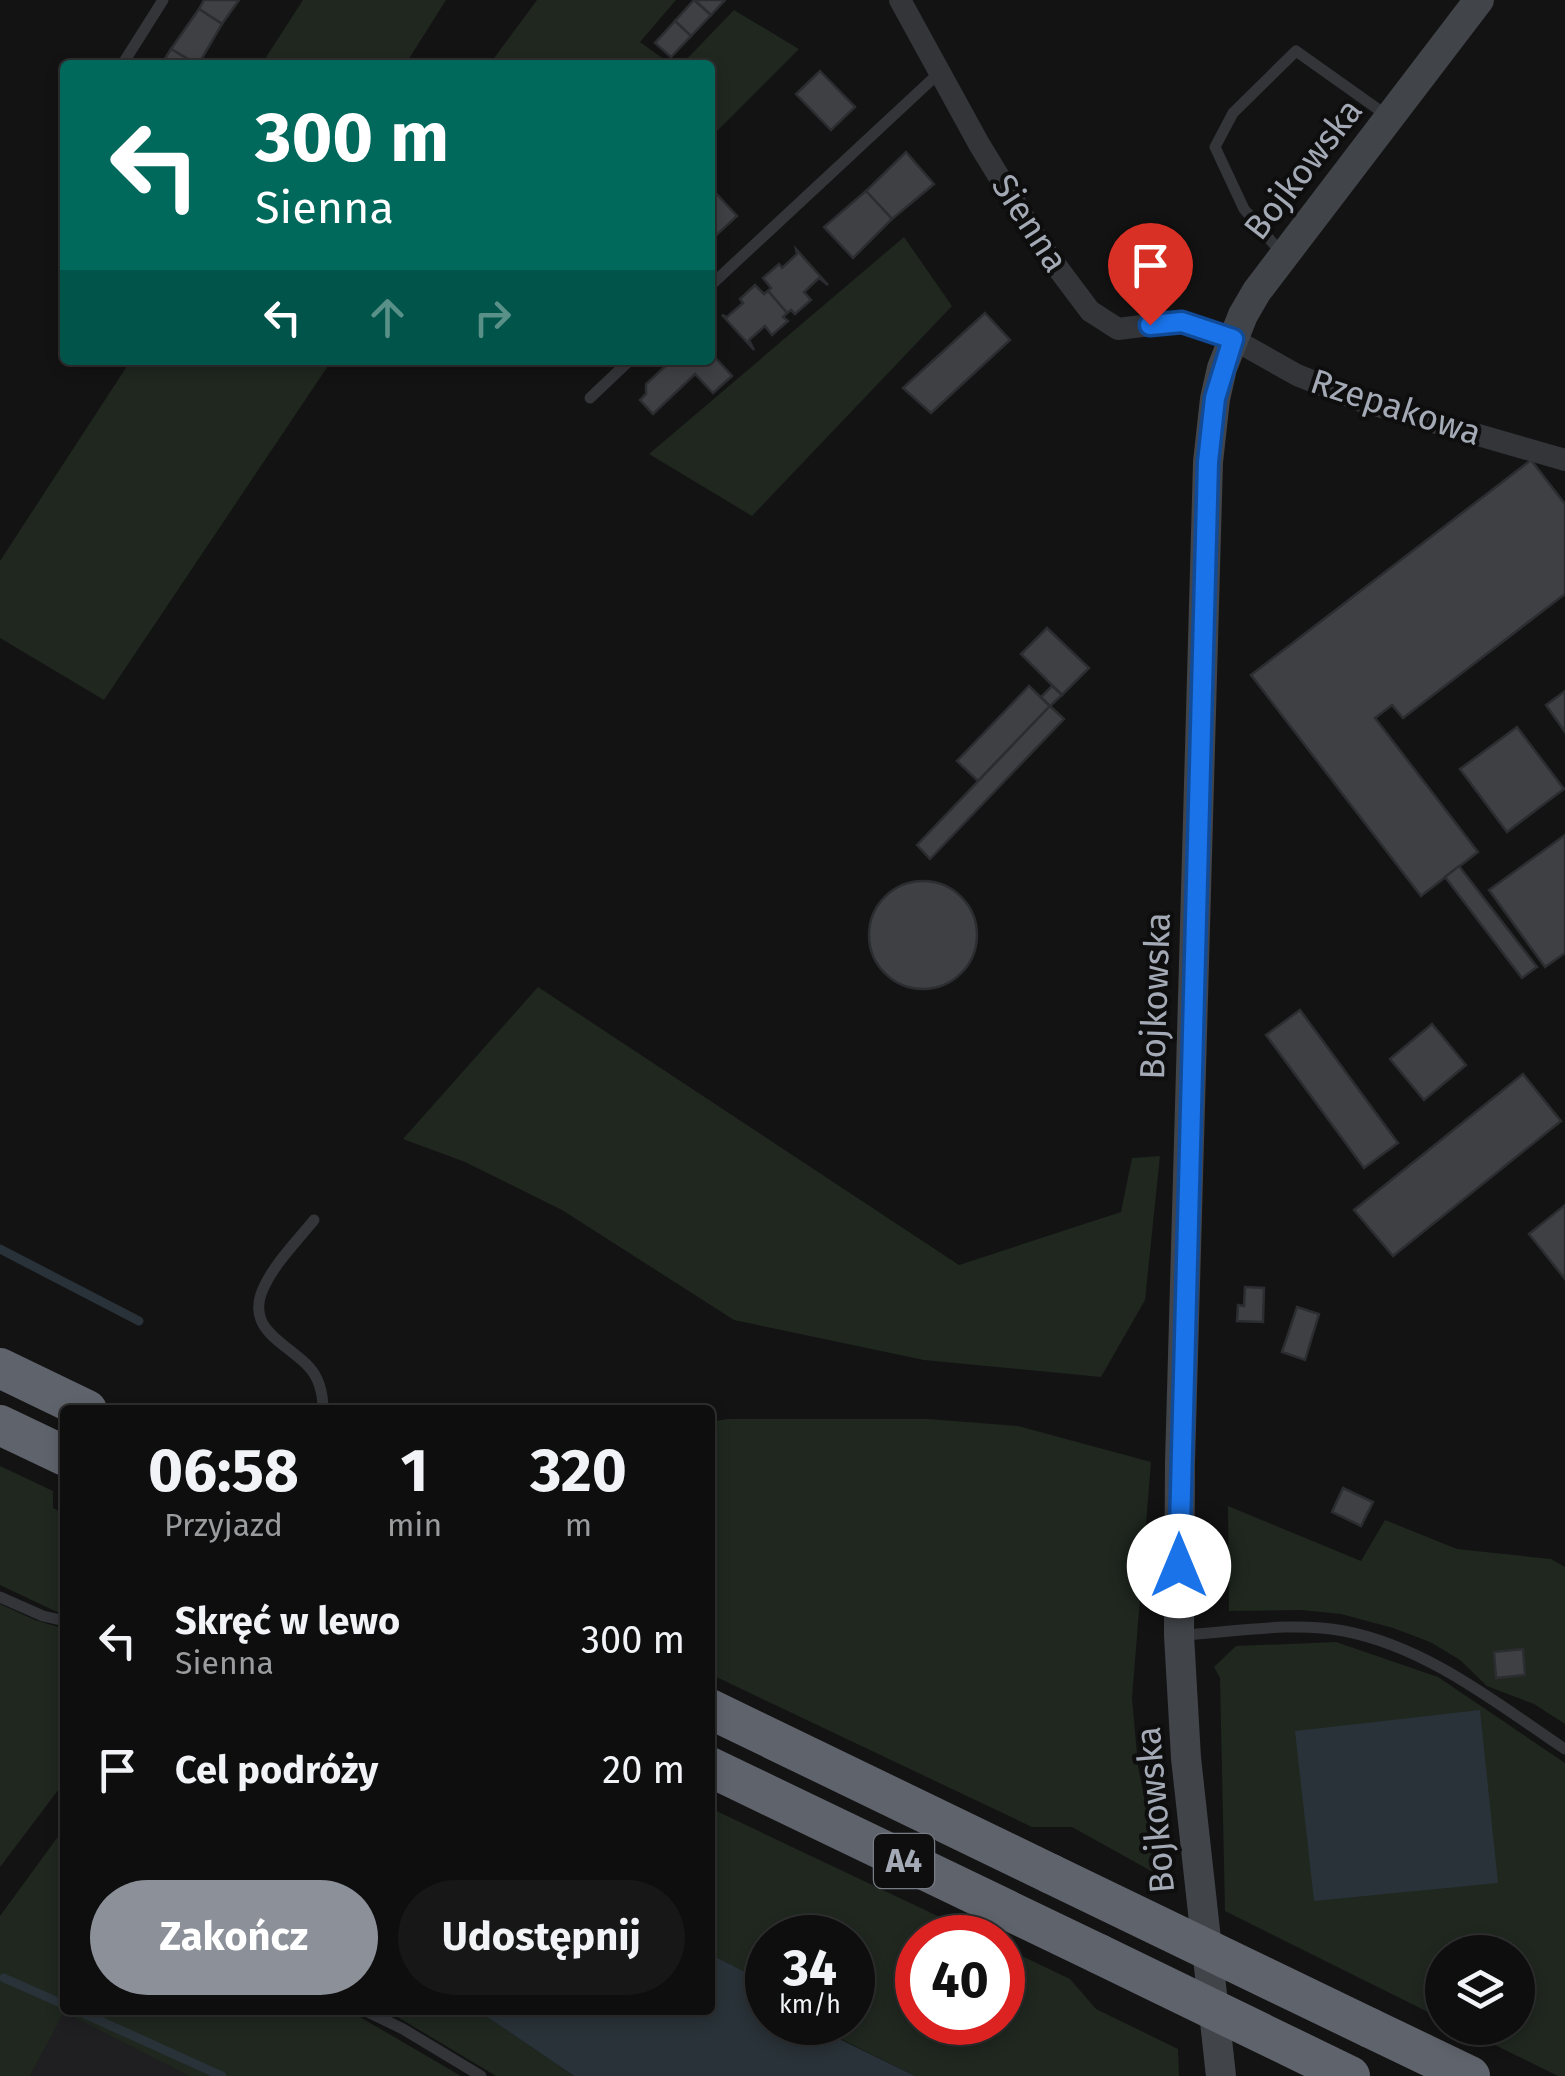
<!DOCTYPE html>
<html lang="pl">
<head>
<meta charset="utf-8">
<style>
	:root { --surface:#0e0e0f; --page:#171718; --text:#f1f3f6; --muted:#9b9c9e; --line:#2e2e2f; --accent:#8c9099 }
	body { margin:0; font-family:"Fira Sans",sans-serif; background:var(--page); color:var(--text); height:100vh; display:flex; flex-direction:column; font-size:38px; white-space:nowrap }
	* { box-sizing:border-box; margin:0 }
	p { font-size:32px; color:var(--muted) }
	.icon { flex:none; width:55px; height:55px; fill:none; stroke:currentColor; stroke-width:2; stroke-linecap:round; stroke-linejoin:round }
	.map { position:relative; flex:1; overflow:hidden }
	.panel { position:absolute; left:60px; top:1405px; width:655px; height:610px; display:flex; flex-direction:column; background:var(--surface); border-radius:10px; box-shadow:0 5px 15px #0003,0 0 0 2px var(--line) }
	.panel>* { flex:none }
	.hud { position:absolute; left:60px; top:60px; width:655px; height:305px; border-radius:10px; box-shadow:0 5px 15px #0003,0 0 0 2px var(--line); background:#00695c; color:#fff; overflow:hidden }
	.fabs { position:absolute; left:1425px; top:1935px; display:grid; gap:20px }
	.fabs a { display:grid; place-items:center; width:110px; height:110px; border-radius:50%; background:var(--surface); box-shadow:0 5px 15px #0003,0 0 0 2px var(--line); font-size:50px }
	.speed { position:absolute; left:745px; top:1915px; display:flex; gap:20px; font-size:50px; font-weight:700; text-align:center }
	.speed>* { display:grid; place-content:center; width:130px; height:130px; border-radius:50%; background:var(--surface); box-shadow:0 5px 15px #0003,0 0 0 2px var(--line); line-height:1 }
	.speed small { font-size:25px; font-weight:400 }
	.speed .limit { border:15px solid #d22; background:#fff; color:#111 }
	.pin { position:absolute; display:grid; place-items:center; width:85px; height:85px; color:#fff; margin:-102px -42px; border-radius:50% 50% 50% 0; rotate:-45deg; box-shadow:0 0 10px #0007 }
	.pin .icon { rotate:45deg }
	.me { position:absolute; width:110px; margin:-55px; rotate:0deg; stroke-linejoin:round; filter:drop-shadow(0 0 8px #0008) }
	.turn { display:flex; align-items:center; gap:35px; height:210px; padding:0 30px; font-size:45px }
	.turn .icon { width:130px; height:130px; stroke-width:2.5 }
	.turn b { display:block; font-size:70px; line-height:85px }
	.lanes { display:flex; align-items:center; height:95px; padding:0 30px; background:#0003; justify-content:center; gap:50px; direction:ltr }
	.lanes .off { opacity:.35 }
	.eta { display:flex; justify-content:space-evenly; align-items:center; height:170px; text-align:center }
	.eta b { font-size:60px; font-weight:700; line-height:70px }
	.cta { display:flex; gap:20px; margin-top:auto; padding:20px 30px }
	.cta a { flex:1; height:115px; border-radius:60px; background:var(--accent); color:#fff; font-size:40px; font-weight:700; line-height:115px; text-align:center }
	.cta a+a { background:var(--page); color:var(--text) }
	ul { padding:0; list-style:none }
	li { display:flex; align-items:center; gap:30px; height:130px; padding:0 30px }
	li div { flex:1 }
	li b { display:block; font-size:38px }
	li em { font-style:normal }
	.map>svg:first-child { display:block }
	.built { fill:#1f1f21 }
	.green { fill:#1f271f }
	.water { fill:#293238 }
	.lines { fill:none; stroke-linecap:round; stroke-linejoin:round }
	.stream { stroke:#293238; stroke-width:9 }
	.building { fill:#3e4044; stroke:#2c2d30; stroke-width:2.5 }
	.lane { stroke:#333539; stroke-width:11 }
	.street { stroke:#333539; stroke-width:22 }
	.secondary { stroke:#414449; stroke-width:30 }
	.highway { stroke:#5f636b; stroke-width:40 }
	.highway-bridge { stroke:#5f636b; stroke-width:40 }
	.route-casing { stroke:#114b97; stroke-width:25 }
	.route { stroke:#1a73e8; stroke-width:18 }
	.labels { text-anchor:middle; stroke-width:8; stroke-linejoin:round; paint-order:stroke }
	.shield { fill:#0e0e0f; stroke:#777b83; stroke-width:2.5 }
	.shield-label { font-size:32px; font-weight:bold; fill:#a4aab5 }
	.street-label { font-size:35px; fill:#a4aab5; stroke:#0e0e0f }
</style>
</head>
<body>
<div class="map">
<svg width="1565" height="2076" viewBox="0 0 1565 2076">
	<rect width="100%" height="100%" fill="#131314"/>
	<polygon class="built" points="64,2011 189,2076 30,2076"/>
	<g class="green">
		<polygon points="303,0 446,0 405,65 261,65"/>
		<polygon points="537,0 676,0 640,42 672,65 489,65"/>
		<polygon points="734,10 799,49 710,138 710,65 681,65"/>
		<polygon points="904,237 952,306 752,516 649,454"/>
		<polygon points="131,360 332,360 104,700 0,638 0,561"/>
		<polygon points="538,987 959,1265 1121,1212 1132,1158 1160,1156 1145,1300 1101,1377 924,1360 734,1320 562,1210 465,1162 403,1139"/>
		<polygon points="727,1419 928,1419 1018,1426 1151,1462 1132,1698 1138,1766 1160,1876 1072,1827 1032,1827 710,1674 710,1422"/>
		<polygon points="0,1466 53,1491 53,1508 65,1514 65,1611 57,1612 0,1585"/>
		<polygon points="1228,1506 1361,1561 1385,1520 1457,1549 1551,1559 1565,1567 1565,1724 1534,1704 1487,1686 1460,1660 1430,1642 1393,1628 1341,1614 1301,1610 1229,1611"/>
		<polygon points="0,1604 35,1620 65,1629 65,1781 0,1867"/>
		<polygon points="1336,1642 1438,1677 1565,1763 1565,2076 1558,2076 1460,2028 1518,2028 1518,1952 1442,1952 1442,2019 1225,1911 1220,1678 1214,1667 1236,1646"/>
		<polygon points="710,1808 982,1937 918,1938 918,2022 1002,2022 1003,1947 1070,1979 1096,2009 1178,2049 1179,2076 915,2076 819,2028 821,2023 852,2022 852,1938 768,1938 767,1983 710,1954"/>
		<polygon points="65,1827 65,2010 348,2010 461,2076 189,2076 64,2012 30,2076 0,2076 0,1916"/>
		<polygon points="386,2010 477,2010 574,2076 496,2076"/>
	</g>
	<g class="water">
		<polygon points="1480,1710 1498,1883 1314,1901 1295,1731"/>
		<polygon points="710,1954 767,1983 768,2022 821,2023 819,2029 915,2076 574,2076 477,2010 710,2010"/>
	</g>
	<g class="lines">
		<g class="stream">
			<polyline points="0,1249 139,1321"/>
			<polyline points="4,1978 65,2005"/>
			<polyline points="76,2010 222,2076"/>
		</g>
	</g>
	<g class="building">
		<polygon points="204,0 239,0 222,24 199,9"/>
		<polygon points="694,0 711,15 691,36 675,21"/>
		<polygon points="695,0 725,0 711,15"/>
		<polygon points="199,9 222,24 198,65 171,49"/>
		<polygon points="675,21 691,36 671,57 655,43"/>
		<polygon points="171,49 198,65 161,65"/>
		<polygon points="820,71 855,107 831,130 796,94"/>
		<polygon points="906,152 934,184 892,219 866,191"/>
		<polygon points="710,187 737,216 710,241"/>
		<polygon points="866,191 892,219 853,258 824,227"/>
		<polygon points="796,249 828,285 819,278 804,292 811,300 795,314 791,310 787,313 768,291 771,288 763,278 779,264 782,268 797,254"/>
		<polygon points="755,285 764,294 768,291 787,313 783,317 788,321 772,335 765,326 749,340 754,350 722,315 727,317 743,303 740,299"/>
		<polygon points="985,313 1010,340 931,413 903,388"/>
		<polygon points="710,352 732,376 713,393 695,374 653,414 640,400 646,394 646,384 672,360 710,360"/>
		<polygon points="1531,460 1565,504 1565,594 1403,718 1392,705 1375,718 1478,852 1421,896 1251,675"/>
		<polygon points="1047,628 1089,668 1062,695 1021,654"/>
		<polygon points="1029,686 1050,706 978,781 957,761"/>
		<polygon points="1052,686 1062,695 1050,706 1041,697"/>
		<polygon points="1565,691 1565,732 1546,705"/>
		<polygon points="1050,706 1064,719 930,859 917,845"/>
		<polygon points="1517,727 1564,789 1507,832 1460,769"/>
		<polygon points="1565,835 1565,953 1545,967 1489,890"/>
		<polygon points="1459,866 1537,967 1522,978 1445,877"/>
		<circle cx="923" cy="935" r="54"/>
		<polygon points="1300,1010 1398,1143 1364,1168 1266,1035"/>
		<polygon points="1432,1024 1466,1065 1424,1100 1390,1059"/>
		<polygon points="1523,1074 1561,1121 1393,1256 1354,1210"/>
		<polygon points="1565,1205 1565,1279 1529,1234"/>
		<polygon points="1245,1287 1264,1288 1263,1322 1237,1321 1238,1305 1244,1306"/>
		<polygon points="1297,1307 1319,1314 1305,1360 1282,1352"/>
		<polygon points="1343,1488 1373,1502 1361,1526 1332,1512"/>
		<polygon points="1523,1649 1525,1675 1496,1678 1494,1652"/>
	</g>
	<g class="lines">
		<g class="lane">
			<polyline points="122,65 163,0"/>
			<polyline points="1283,255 1244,209 1215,147 1233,113 1296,51 1389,117"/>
			<polyline points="710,286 940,72"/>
			<polyline points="590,398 630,360"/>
			<path d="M314 1220C297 1241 274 1264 263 1289 245 1330 287 1343 309 1367 320 1379 323 1395 323 1410"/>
			<polyline points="0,1597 43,1616 65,1621"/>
			<path d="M1183 1635C1234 1632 1293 1621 1344 1631 1427 1647 1496 1703 1565 1749"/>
			<polyline points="364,2010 403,2029 481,2076"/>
		</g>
		<polyline class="street" points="900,0 979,144 1042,247 1090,311 1118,329 1182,321 1233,339 1297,375 1364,402 1565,460"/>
		<polyline class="secondary" points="1221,2076 1186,1758 1179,1635 1180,1463 1208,462 1215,399 1222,368 1243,315 1257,291 1479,0"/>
		<g class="highway">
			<polyline points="0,1368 87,1410"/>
			<polyline points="0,1425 65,1456"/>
			<polyline points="710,1709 1051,1874"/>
			<polyline points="710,1767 1099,1954"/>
			<polyline points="1370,2028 1470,2076"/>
		</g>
		<g class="highway-bridge">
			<polyline points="1051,1874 1370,2028"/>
			<polyline points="1099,1954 1350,2076"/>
		</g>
	</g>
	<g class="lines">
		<defs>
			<polyline id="route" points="1150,325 1182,322 1233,339 1215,398 1208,462 1179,1566"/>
		</defs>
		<use href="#route" class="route-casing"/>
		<use href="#route" class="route"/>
	</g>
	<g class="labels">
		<rect class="shield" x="874" y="1834" width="60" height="54" rx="8"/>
		<g class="shield-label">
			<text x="904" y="1872">A4</text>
		</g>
		<g class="street-label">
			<text transform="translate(1303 169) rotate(-52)" y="12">Bojkowska</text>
			<text transform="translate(1030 223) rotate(57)" y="12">Sienna</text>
			<text transform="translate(1396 407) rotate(18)" y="12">Rzepakowa</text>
			<text transform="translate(1155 996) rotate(-88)" y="12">Bojkowska</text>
			<text transform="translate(1155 1810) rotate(-95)" y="12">Bojkowska</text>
		</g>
	</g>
</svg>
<div class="fabs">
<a><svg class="icon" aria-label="layers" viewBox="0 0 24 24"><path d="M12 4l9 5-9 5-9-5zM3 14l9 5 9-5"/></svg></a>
</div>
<div class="speed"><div>34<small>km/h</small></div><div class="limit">40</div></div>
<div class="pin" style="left:1150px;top:325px;background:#d93025"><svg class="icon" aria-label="arrive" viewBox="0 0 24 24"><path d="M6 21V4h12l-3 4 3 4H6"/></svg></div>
<svg class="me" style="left:1179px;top:1566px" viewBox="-20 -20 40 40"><circle r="19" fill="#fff"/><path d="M0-13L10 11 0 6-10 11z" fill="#1a73e8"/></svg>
<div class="hud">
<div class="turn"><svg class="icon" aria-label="left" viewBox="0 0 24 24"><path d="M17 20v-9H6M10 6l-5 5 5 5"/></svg><div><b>300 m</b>Sienna</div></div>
<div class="lanes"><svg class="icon" aria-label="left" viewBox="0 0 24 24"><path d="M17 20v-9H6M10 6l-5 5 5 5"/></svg><svg class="icon off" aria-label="ahead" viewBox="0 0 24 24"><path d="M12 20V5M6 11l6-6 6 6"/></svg><svg class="icon off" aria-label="right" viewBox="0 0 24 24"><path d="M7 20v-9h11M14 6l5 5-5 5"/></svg></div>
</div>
<section class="panel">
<div class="eta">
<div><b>06:58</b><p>Przyjazd</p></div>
<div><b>1</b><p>min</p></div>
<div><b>320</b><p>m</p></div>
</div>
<ul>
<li><svg class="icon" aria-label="left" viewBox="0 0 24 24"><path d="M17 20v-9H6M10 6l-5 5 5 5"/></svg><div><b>Skręć w lewo</b><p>Sienna</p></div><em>300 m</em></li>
<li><svg class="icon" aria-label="arrive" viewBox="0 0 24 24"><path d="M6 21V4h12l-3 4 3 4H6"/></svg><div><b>Cel podróży</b></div><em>20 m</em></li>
</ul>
<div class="cta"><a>Zakończ</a><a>Udostępnij</a></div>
</section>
</div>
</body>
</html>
